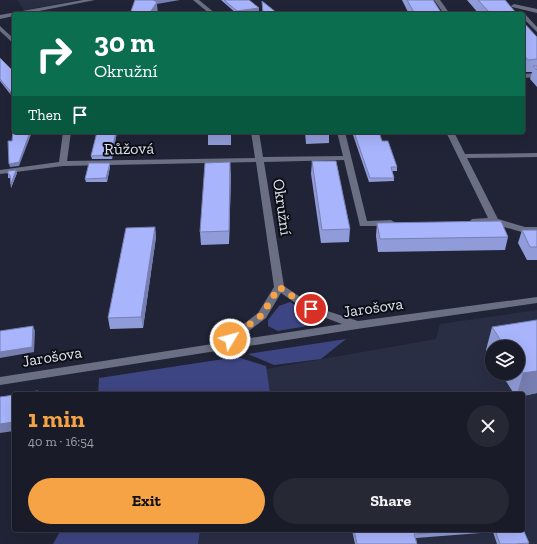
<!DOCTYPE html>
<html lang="en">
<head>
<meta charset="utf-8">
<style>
	:root { --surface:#191b28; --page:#262834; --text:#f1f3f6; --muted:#9fa1a8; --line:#373945; --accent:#f5a345 }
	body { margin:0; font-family:"Zilla Slab",serif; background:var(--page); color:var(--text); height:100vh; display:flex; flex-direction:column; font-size:15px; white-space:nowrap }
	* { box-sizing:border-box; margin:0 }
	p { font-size:13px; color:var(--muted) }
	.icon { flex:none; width:22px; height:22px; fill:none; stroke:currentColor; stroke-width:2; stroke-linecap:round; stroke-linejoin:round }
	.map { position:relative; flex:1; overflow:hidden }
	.drawer { position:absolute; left:12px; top:392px; width:513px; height:140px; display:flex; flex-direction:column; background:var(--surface); border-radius:4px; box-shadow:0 4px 16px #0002,0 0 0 1px var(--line) }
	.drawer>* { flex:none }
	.hud { position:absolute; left:12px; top:12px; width:513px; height:122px; border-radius:4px; box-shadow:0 4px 16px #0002,0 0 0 1px var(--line); background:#0b6e4f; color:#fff; overflow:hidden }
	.tools { position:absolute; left:485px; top:340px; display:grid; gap:8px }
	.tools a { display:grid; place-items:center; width:40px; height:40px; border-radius:50%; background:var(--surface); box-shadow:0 4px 16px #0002,0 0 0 1px var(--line); font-size:20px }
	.pin { position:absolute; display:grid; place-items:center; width:34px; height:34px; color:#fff; margin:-17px; border:2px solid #fff; border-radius:50%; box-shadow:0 1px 4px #0007 }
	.me { position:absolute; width:44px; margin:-22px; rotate:53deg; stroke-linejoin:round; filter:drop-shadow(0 0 3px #0008) }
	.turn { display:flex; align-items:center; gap:14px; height:84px; padding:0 16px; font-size:18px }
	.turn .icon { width:52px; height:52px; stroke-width:2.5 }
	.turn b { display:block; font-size:28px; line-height:34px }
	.then { display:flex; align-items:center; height:38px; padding:0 16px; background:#0003; gap:8px; font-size:15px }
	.round { display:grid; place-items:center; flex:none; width:42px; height:42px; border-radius:21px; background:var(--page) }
	.summary { display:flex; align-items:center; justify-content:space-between; height:68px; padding:0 16px }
	h1 { font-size:24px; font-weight:700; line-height:30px; color:var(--accent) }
	.primary-button { display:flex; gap:8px; margin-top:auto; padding:8px 16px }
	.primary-button a { flex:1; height:46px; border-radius:24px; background:var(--accent); color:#111; font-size:16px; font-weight:700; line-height:46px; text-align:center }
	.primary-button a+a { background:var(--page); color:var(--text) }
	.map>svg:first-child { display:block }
	.built { fill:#2a2e45; fill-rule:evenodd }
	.green { fill:#3e4583 }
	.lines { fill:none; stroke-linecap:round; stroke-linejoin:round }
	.minor { fill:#6a6f84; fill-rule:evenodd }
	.wall { fill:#909cd9 }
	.shaded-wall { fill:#767fb0 }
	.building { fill:#a8b5fc; stroke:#767fb0 }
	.route { stroke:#f5a345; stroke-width:7; stroke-dasharray:0 12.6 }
	.labels { text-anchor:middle; stroke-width:4; stroke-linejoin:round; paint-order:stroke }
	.street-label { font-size:16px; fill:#e0e2ee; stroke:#0c0e16 }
</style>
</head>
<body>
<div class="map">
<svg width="537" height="544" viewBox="0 0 537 544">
	<rect width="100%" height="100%" fill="#212436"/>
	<g class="built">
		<polygon points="17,0 78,0 24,10"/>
		<path d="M537 310V544H196L195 530H523V394H98L266 369 436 339 440 324ZM492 347H518V373H492Z"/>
	</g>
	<g class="green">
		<polygon points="290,302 311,315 313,317 312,324 307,326 278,331 268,326 268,320 279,306"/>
		<polygon points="346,339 321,359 274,365 248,354"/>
		<polygon points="237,357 266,366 270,394 98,394 99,378"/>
		<polygon points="61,530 200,530 198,544 53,544"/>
	</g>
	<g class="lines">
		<g class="minor">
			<polygon points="83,0 95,0 24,14 14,14 14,16 0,19 0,15"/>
			<polygon points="193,0 199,0 216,14 210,14"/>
			<polygon points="434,0 440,0 450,14 444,14"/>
			<polygon points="514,4 537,9 537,13 512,7 511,6"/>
			<polygon points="521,14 525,14 537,27 537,32 523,18 523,14"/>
			<polygon points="0,26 14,39 14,44 0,31"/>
			<polygon points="537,73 537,77 523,78 523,74"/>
			<path d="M63 132H71L67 161 255 158 251 132H259L263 157 343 156 337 132H345L367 221 391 220 396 223 391 226H360L344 160 264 162 284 286 315 307 358 321 537 297V303L357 329 0 385V377L219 343 258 313 274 287 256 162 63 166 0 174V170L59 162ZM281 293 307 311 342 324 237 340 266 318Z"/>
			<polygon points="446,132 454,132 465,154 537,153 537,157 467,158 498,219 525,227 537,227 537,233 525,233 494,224 472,223 470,221 472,219 488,218"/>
		</g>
	</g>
	<g class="wall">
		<polygon points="221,0 249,0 259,8 259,11 237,14"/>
		<polygon points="402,0 433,0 442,14 409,14"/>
		<polygon points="467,0 505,0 517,14 479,14"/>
		<polygon points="523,22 537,37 537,87 530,79 532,72 525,72 523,70"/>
		<polygon points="0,58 11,95 0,81"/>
		<polygon points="97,132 117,132 112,159 92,159 91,156"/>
		<rect x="208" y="132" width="23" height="13"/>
		<polygon points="305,132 329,132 329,143 306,144"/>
		<polygon points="354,132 382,141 397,167 397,171 392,171 394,178 394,181 369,182 353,135"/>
		<polygon points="312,161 350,229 349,242 321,243 311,174"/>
		<polygon points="110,163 110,167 107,182 86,182 85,179"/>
		<polygon points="16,170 17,173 11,188 10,178 8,178 8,174"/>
		<polygon points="231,174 229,244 201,245 200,232"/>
		<polygon points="377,223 508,237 505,250 378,252 376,236"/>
		<polygon points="155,227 156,237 143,328 110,329 108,318"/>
		<polygon points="522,230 537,230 537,260 527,260 518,243"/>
		<polygon points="537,320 537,393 523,396 523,394 514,394 501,373 518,373 518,347 492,347 492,359 486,350 492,327"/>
		<polygon points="352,530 523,530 529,543 528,544 497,544 493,532 416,538 417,544 355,544"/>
	</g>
	<g class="shaded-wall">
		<polygon points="148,0 180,0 157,4 158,14 149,14"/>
		<polygon points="259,8 259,11 237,14 237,11"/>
		<polygon points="30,132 32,132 19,166 10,167 9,164"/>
		<polygon points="116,132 117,132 112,159 111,155"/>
		<polygon points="230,162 231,174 229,244 229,231"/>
		<polygon points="110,163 110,167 107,182 106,178"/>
		<polygon points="16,170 17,173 11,188 11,184"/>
		<polygon points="155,227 156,237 143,328 141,317"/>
		<polygon points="33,326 35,331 34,352 0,358 0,352"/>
		<polygon points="537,371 537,393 523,396 523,394 517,394 523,373"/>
		<polygon points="14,422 14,431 0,433 0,424"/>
	</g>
	<g class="building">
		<polygon points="135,0 153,0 157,2 149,14 130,14"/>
		<polygon points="224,0 249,0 259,8 237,11"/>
		<polygon points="407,0 433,0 442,14 415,14"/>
		<polygon points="478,0 505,0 517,14 491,14"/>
		<polygon points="262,1 277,13 288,13 288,14 263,14"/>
		<polygon points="523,22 537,37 537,59 528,60 523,54"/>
		<polygon points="0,58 14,72 14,105 11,92 0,79"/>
		<polygon points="533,66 537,66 537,70"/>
		<polygon points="14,121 14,132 30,132 19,162 9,164 8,141 12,141"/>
		<polygon points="97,132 116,132 111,155 91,156"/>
		<rect x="208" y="132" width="22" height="1"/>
		<polygon points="354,132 379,132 382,141 388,141 397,167 391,167 394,178 370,178"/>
		<polygon points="312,161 336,161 350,229 322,230"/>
		<polygon points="230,162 229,231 200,232 205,163"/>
		<polygon points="89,163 110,163 106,178 85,179"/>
		<polygon points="16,170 11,184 10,175 8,174 8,171"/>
		<polygon points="501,221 508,237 380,239 377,223"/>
		<polygon points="155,227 141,317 108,318 126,228"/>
		<polygon points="522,230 537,230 537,247 530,247"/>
		<polygon points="537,320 537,371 523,373 518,366 518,347 505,347 492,327"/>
		<polygon points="33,326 32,347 0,352 0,331"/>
		<polygon points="38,391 38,394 18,394"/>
		<polygon points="14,395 14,422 0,424 0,397"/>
		<polygon points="523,529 529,543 515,544 500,544 495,530 523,530"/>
		<polygon points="354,530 469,530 414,534 417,544 357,544"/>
	</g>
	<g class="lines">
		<polyline class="route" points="230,339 262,315 279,287 311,309"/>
	</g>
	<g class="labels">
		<g class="street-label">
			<text transform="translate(129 148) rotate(-1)" y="6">Růžová</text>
			<text transform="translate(283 207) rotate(82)" y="6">Okružní</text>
			<text transform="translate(373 307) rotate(-8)" y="6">Jarošova</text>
			<text transform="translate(52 356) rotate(-9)" y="6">Jarošova</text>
		</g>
	</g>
</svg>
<div class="tools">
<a><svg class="icon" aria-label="layers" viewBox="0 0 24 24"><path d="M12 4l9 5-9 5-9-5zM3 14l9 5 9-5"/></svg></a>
</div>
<div class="pin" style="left:311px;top:309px;background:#d93025"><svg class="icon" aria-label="arrive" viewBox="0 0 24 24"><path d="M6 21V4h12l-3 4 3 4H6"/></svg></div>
<svg class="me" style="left:230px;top:339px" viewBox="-20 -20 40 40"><circle r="17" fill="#f5a345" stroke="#fff" stroke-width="3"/><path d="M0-11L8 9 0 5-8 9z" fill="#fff"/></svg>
<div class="hud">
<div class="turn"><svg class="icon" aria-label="right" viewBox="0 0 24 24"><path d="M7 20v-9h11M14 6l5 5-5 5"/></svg><div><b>30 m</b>Okružní</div></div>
<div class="then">Then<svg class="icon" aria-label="arrive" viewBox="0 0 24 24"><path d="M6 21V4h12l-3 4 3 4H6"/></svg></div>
</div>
<section class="drawer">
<div class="summary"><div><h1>1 min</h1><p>40 m · 16:54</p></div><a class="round"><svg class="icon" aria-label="close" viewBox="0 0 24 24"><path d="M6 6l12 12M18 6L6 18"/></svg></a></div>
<div class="primary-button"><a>Exit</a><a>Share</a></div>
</section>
</div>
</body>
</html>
